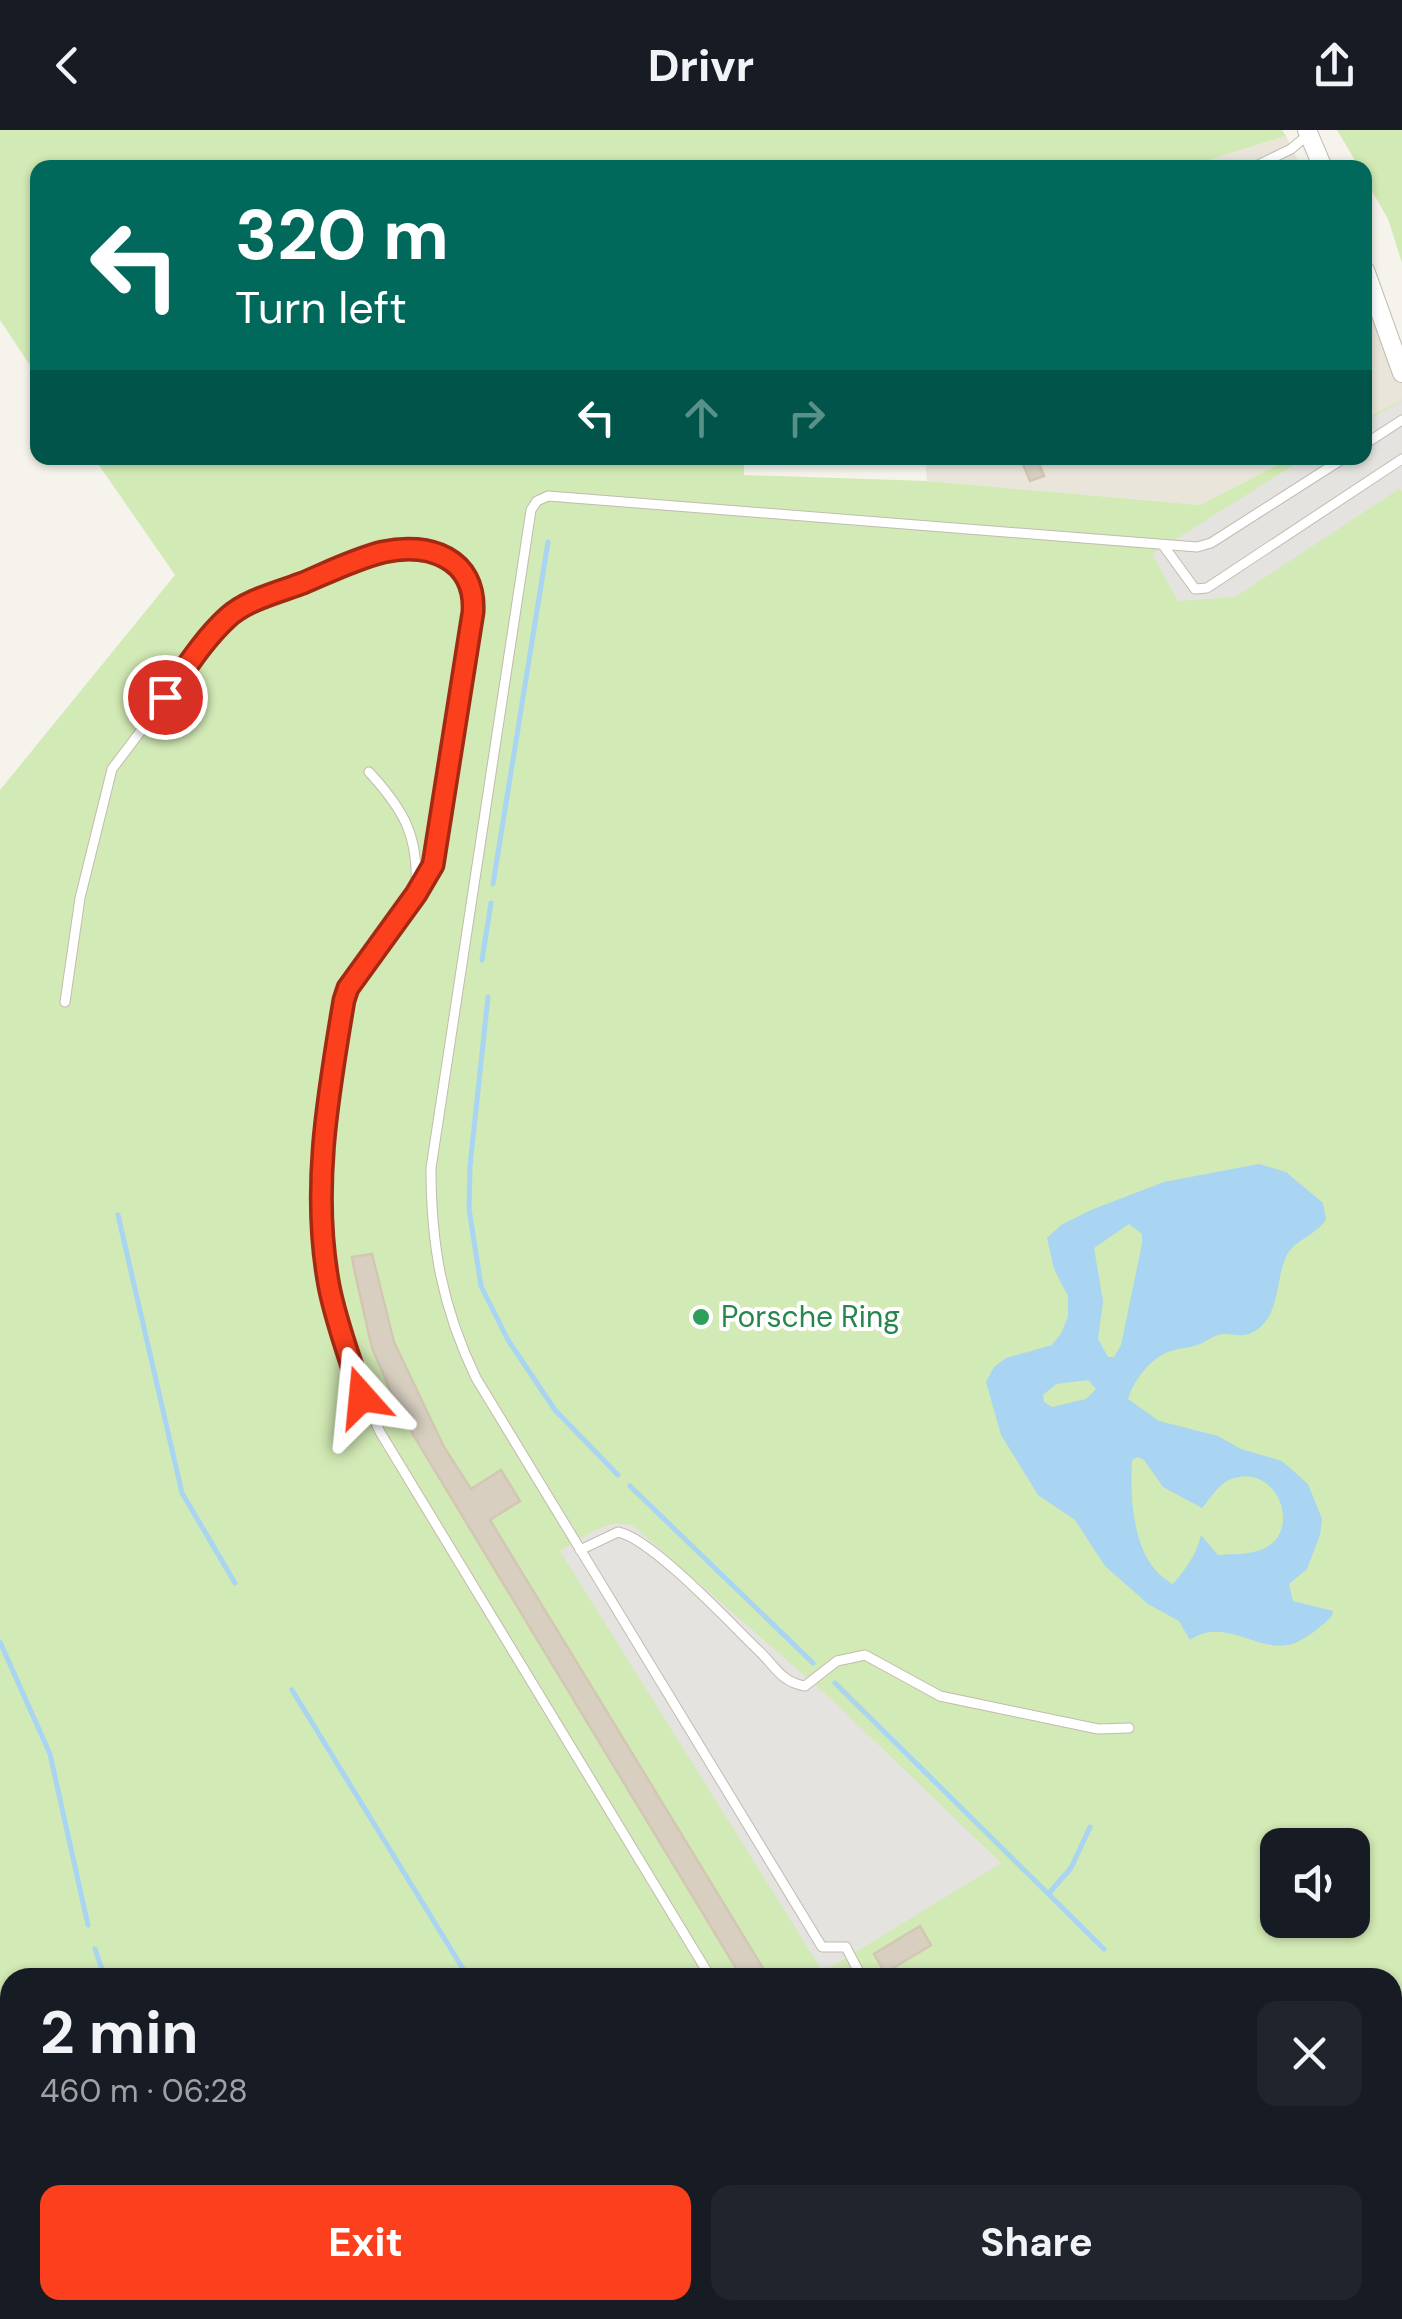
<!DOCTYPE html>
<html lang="en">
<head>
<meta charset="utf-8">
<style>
	:root { --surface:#171b24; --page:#20242c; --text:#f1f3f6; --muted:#9ea1a6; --accent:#fc3f1d }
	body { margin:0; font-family:"DM Sans",sans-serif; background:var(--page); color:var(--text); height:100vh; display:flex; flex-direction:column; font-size:38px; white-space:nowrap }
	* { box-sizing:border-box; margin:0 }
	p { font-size:32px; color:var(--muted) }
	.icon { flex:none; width:55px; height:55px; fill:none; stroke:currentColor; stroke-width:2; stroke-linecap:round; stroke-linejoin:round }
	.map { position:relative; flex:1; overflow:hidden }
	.side { position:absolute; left:0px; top:1838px; width:1402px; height:352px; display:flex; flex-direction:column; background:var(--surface); border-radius:30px 30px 0 0; box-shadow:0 2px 8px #0004 }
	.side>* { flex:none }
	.banner { position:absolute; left:30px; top:30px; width:1342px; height:305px; border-radius:20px; box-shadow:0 2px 8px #0004; background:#00695c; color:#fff; overflow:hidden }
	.controls { position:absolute; left:1260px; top:1698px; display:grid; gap:20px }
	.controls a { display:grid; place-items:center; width:110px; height:110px; border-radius:20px; background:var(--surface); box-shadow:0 2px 8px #0004; font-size:50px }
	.pin { position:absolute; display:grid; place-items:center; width:85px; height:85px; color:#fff; margin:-42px; border:5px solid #fff; border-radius:50%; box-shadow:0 2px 10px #0007 }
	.me { position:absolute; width:110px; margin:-55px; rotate:342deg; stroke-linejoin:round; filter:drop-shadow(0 0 8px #0008) }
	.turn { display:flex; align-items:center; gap:35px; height:210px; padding:0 40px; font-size:45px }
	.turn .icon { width:130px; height:130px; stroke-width:2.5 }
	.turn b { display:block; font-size:70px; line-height:85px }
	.lanes { display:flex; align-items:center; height:95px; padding:0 40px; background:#0003; justify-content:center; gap:50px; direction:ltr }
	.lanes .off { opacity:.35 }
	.round { display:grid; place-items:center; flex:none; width:105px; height:105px; border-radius:20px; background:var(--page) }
	.summary { display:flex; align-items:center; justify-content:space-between; height:170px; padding:0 40px }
	h1 { font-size:60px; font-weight:700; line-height:75px }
	.button { display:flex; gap:20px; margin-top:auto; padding:20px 40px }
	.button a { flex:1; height:115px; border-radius:20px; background:var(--accent); color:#fff; font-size:40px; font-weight:700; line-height:115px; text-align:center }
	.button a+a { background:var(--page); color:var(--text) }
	header { display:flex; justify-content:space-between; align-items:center; height:130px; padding:0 40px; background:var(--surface); font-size:45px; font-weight:700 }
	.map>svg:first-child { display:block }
	.residential { fill:#eae5da }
	.green { fill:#d2eab5; fill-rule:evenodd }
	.parking { fill:#e5e3e0 }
	.water { fill:#a9d4f2; fill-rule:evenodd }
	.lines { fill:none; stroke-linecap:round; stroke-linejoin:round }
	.stream { stroke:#a9d4f2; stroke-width:5 }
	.building { fill:#d8cfc1; stroke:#d3c7b4; stroke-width:2.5 }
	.service-casing { stroke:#c2bbae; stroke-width:11 }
	.minor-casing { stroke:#c2bbae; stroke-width:20 }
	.service { stroke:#fff; stroke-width:9 }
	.minor { stroke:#fff; stroke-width:18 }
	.route-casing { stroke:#a42913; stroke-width:25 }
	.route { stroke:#fc3f1d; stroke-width:18 }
	.leisure-dot { fill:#2e9e5b; stroke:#fff; stroke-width:4 }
	.labels { text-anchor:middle; stroke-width:8; stroke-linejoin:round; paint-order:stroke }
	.leisure-label { font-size:30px; fill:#27864d; stroke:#fff; text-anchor:start }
</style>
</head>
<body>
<header><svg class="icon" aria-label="back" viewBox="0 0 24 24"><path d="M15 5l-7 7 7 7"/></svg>Drivr<svg class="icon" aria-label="share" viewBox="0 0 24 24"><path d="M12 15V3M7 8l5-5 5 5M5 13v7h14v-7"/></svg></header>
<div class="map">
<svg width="1402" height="2189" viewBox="0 0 1402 2189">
	<rect width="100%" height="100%" fill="#f6f3ec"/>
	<g class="residential">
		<polygon points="1286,6 1301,37 1183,38"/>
		<polygon points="1365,173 1402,251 1402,269 1365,289"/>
		<polygon points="925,328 1291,328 1200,375 927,351"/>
	</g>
	<g class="green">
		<polygon points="0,0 1282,0 1286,6 1183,38 38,38 37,246 0,190"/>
		<polygon points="1337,0 1402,0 1402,133 1388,89 1365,49 1365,38 1359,37"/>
		<path d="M1402 269V2189H0V660L175 445 94 328H744V345L927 351 1200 375 1291 328H1365V289ZM1278 1715H1352V1790H1278ZM10 1848H1392V2180H10Z"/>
	</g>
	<g class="parking">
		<polygon points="1402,270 1402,361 1399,359 1235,467 1178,471 1152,424 1305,328 1365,328 1365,292"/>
		<polygon points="615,1393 632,1395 645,1406 832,1570 1001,1733 823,1842 560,1421 593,1401"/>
	</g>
	<path class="water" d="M1259 1034 1286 1042 1323 1073 1326 1090C1314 1106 1295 1110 1287 1125 1275 1148 1281 1185 1255 1201 1240 1210 1231 1201 1218 1205 1211 1207 1204 1213 1197 1215 1189 1218 1182 1218 1174 1220 1153 1225 1134 1249 1128 1269L1159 1291 1218 1306 1241 1319 1282 1331 1308 1354 1322 1389 1320 1405 1307 1439 1289 1454 1293 1471 1333 1481 1332 1486C1323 1495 1310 1506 1299 1511 1263 1530 1228 1484 1190 1510L1179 1491 1148 1474 1105 1436 1075 1390 1038 1365 1001 1305 986 1252 994 1237 1006 1228 1052 1215 1062 1202 1068 1186V1166L1054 1139 1047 1108 1061 1095 1091 1080 1164 1052ZM1129 1094 1142 1104V1114L1121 1215 1114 1227H1108L1098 1209 1103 1171 1094 1118ZM1088 1250 1096 1259 1086 1269 1052 1277 1044 1272 1043 1265 1056 1254ZM1138 1327 1144 1330 1163 1357 1202 1378C1209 1370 1219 1354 1229 1350 1278 1328 1307 1408 1257 1421 1245 1425 1230 1424 1218 1425L1201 1405C1197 1424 1185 1440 1173 1454 1132 1432 1130 1371 1132 1330Z"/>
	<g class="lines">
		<g class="stream">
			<polyline points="493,754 548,412"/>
			<polyline points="482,830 491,773"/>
			<polyline points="488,867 470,1036 469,1079 481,1156 508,1210 555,1280 618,1345"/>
			<polyline points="118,1085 182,1363 235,1453"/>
			<polyline points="630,1356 813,1533"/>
			<polyline points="0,1512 50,1624 88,1795"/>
			<polyline points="835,1553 1104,1819"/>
			<polyline points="292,1560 468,1847"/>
			<polyline points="1050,1762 1071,1738 1090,1697"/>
			<polyline points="95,1819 105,1848"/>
			<polyline points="0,2054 10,2050"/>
		</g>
	</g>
	<g class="building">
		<polygon points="1037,328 1044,346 1030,351 1023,334"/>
		<polygon points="372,1124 394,1212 444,1317 471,1359 501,1340 520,1371 490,1390 769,1848 742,1848 400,1283 372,1218 355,1143 352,1127"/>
		<polygon points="920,1796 931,1815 885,1843 874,1824"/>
	</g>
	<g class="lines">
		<defs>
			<g id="service">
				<polyline points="1252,38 1291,19 1309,4"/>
				<polyline points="1365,314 1402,290"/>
				<polyline points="1163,415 1195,459 1207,458 1402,329"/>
				<path d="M369 642C405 681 419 707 416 762"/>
				<path d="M65 872 80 768 112 639 228 486 246 476C298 454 480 360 473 482L437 718C424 769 379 815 349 858L343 871C332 940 317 1012 320 1083 323 1158 347 1235 380 1302L711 1848"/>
				<path d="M580 1420 618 1402C651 1408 730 1493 758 1520 776 1537 781 1552 805 1556L837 1531 865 1525 940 1566 1098 1599 1129 1598"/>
				<path d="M862 1848 846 1817H822L476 1248C442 1177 431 1116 431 1038L531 380 537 371 548 366 1197 417 1211 413 1344 328"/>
			</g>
			<g id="minor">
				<polyline points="1307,0 1323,38"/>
				<polyline points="1365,140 1402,243"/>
			</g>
		</defs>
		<use href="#service" class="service-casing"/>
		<use href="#minor" class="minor-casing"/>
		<use href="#service" class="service"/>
		<use href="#minor" class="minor"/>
	</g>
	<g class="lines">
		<defs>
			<path id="route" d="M165 567C184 541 203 510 227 488 246 470 279 462 303 453 329 442 355 429 383 422 429 412 476 428 473 482L433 735 416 764 348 858 344 870C328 965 311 1060 329 1156 336 1193 351 1231 362 1267"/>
		</defs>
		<use href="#route" class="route-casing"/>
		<use href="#route" class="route"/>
	</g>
	<circle class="leisure-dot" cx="701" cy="1187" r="10"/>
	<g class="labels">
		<g class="leisure-label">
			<text x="721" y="1197">Porsche Ring</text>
		</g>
	</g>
</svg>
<div class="controls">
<a><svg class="icon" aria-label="sound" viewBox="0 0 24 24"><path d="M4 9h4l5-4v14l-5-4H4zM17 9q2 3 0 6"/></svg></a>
</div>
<div class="pin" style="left:165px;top:567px;background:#d93025"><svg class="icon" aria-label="arrive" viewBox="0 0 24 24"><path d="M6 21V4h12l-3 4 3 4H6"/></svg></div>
<svg class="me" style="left:362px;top:1267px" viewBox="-20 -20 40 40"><path d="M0-17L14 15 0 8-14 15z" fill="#fc3f1d" stroke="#fff" stroke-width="4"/></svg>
<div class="banner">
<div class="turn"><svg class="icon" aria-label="left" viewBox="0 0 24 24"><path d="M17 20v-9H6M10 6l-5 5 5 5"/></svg><div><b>320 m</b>Turn left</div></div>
<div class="lanes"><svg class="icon" aria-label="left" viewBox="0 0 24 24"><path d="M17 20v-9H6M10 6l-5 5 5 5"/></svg><svg class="icon off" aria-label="ahead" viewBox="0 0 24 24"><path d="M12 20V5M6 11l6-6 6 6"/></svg><svg class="icon off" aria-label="right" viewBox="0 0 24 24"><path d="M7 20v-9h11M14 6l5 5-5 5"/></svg></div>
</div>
<section class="side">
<div class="summary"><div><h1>2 min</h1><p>460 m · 06:28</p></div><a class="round"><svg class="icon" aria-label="close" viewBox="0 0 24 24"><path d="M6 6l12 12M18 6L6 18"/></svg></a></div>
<div class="button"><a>Exit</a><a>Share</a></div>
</section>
</div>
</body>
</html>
